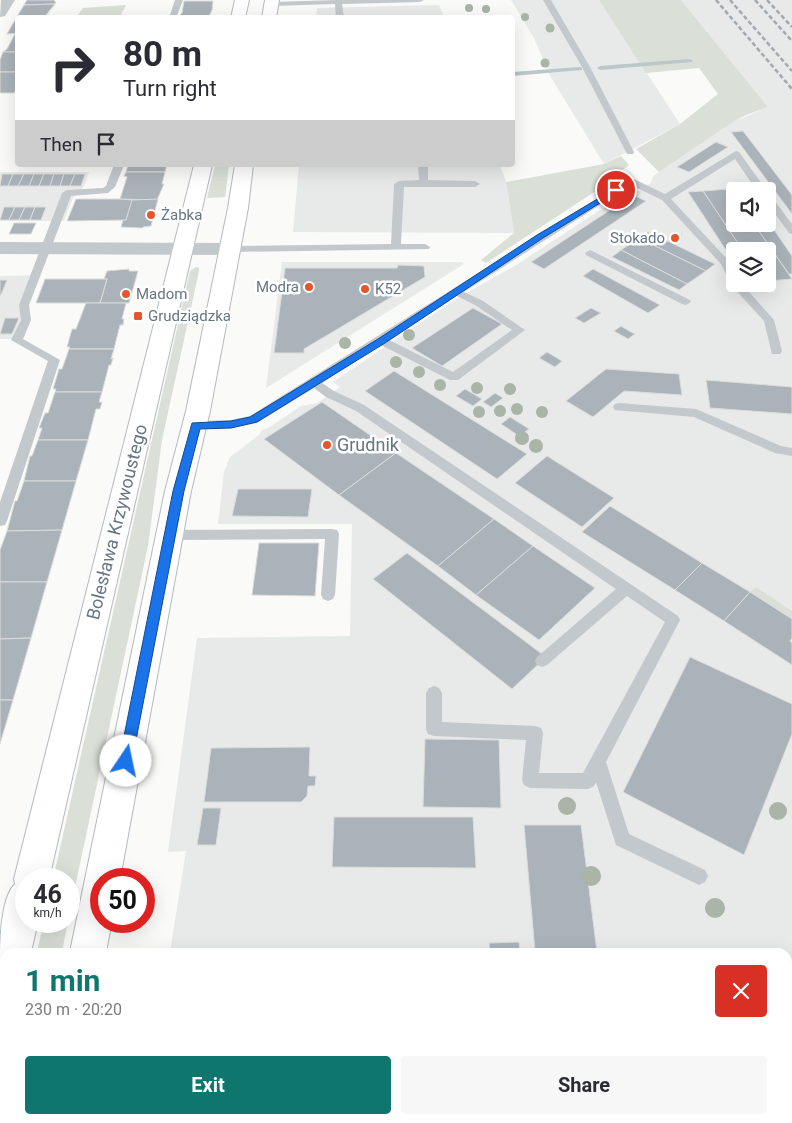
<!DOCTYPE html>
<html lang="en">
<head>
<meta charset="utf-8">
<style>
	:root { --surface:#fff; --page:#f7f7f7; --text:#2b2b33; --muted:#7c7c81; --accent:#0f766e }
	body { margin:0; font-family:Roboto,sans-serif; background:var(--page); color:var(--text); height:100vh; display:flex; flex-direction:column; font-size:19px; white-space:nowrap }
	* { box-sizing:border-box; margin:0 }
	p { font-size:16px; color:var(--muted) }
	.icon { flex:none; width:28px; height:28px; fill:none; stroke:currentColor; stroke-width:2; stroke-linecap:round; stroke-linejoin:round }
	.map { position:relative; flex:1; overflow:hidden }
	.sheet { position:absolute; left:0px; top:948px; width:792px; height:176px; display:flex; flex-direction:column; background:var(--surface); border-radius:15px 15px 0 0; box-shadow:0 5px 20px #0002 }
	.sheet>* { flex:none }
	.top-card { position:absolute; left:15px; top:15px; width:500px; height:152px; border-radius:5px; box-shadow:0 5px 20px #0002; background:#fff; color:var(--text); overflow:hidden }
	.buttons { position:absolute; left:726px; top:182px; display:grid; gap:10px }
	.buttons a { display:grid; place-items:center; width:50px; height:50px; border-radius:5px; background:var(--surface); box-shadow:0 5px 20px #0002; font-size:25px }
	.speed { position:absolute; left:15px; top:868px; display:flex; gap:10px; font-size:25px; font-weight:700; text-align:center }
	.speed>* { display:grid; place-content:center; width:65px; height:65px; border-radius:50%; background:var(--surface); box-shadow:0 5px 20px #0002; line-height:1 }
	.speed small { font-size:12px; font-weight:400 }
	.speed .limit { border:8px solid #d22; background:#fff; color:#111 }
	.pin { position:absolute; display:grid; place-items:center; width:42px; height:42px; color:#fff; margin:-21px; border:2px solid #fff; border-radius:50%; box-shadow:0 1px 5px #0007 }
	.me { position:absolute; width:55px; margin:-28px; rotate:11deg; stroke-linejoin:round; filter:drop-shadow(0 0 4px #0008) }
	.turn { display:flex; align-items:center; gap:18px; height:105px; padding:0 25px; font-size:22px }
	.turn .icon { width:65px; height:65px; stroke-width:2.5 }
	.turn b { display:block; font-size:35px; line-height:42px }
	.then { display:flex; align-items:center; height:48px; padding:0 25px; background:#0003; gap:10px; font-size:19px }
	.round { display:grid; place-items:center; flex:none; width:52px; height:52px; border-radius:5px; background:var(--page) }
	.summary { display:flex; align-items:center; justify-content:space-between; height:85px; padding:0 25px }
	h1 { font-size:30px; font-weight:700; line-height:38px; color:var(--accent) }
	.primary-button { display:flex; gap:10px; margin-top:auto; padding:10px 25px }
	.primary-button a { flex:1; height:58px; border-radius:5px; background:var(--accent); color:#fff; font-size:20px; font-weight:700; line-height:58px; text-align:center }
	.primary-button a+a { background:var(--page); color:var(--text) }
	.map>svg:first-child { display:block }
	.built { fill:#e8e9e9; fill-rule:evenodd }
	.green { fill:#dadfd7 }
	.lines { fill:none; stroke-linecap:round; stroke-linejoin:round }
	.stream { fill:#bbc7cb; fill-rule:evenodd }
	.building { fill:#aab3b9; stroke:#dcdcda }
	.secondary-casing { stroke:#b3babf; stroke-width:2 }
	.service { fill:#c3c8cc; fill-rule:evenodd }
	.minor { fill:#c3c8cc; fill-rule:evenodd }
	.secondary { fill:#fff; fill-rule:evenodd }
	.rail { stroke:#a2aab0; stroke-width:2.5; stroke-dasharray:4.5 2.5; stroke-linecap:butt }
	.tree { fill:#aab4a7 }
	.route { fill:#1a73e8; stroke:#114b97 }
	.poi-dot { fill:#e4572e; stroke:#fff; stroke-width:2 }
	.labels { text-anchor:middle; stroke-width:5; stroke-linejoin:round; paint-order:stroke }
	.far-poi-label { font-size:15px; fill:#657683; stroke:#fff; text-anchor:start }
	.poi-label { font-size:18px; fill:#657683; stroke:#fff; text-anchor:start }
	.street-label { font-size:18px; fill:#657683; stroke:#fff }
</style>
</head>
<body>
<div class="map">
<svg width="792" height="1123" viewBox="0 0 792 1123">
	<rect width="100%" height="100%" fill="#fafaf8"/>
	<g class="built">
		<polygon points="511,0 599,0 680,124 604,164 549,74 534,38"/>
		<path d="M681 0H792V1123H143L144 1119H788V952H170L186 851 168 852 197 638 350 636 352 524H218L224 472 230 457 259 435 262 430 270 427 301 406 317 403 340 387 333 382 456 299 516 265 623 195 639 191 651 183 653 176 733 122 768 107ZM735 191H768V224H735ZM735 251H768V284H735Z"/>
		<polygon points="439,5 444,17 316,18 317,8"/>
		<polygon points="299,165 500,165 506,182 514,233 293,232"/>
		<polygon points="0,172 89,172 84,186 73,198 64,221 0,221"/>
		<polygon points="282,262 461,262 464,264 266,388"/>
		<polygon points="41,275 12,339 0,339 0,276"/>
	</g>
	<g class="green">
		<polygon points="599,0 681,0 768,107 746,115 733,122 659,172 636,149 680,124 718,94 699,68 646,73"/>
		<polygon points="126,5 120,17 76,17 83,8"/>
		<polygon points="621,156 629,165 602,187 486,263 481,260 514,233 506,182 604,164"/>
		<polygon points="215,165 229,165 225,197 207,198"/>
		<polygon points="196,267 199,268 199,271 162,440 148,546 69,915 69,879 53,879 190,271"/>
		<polygon points="756,587 792,611 792,619 750,592"/>
		<polygon points="44,921 68,921 62,952 37,952"/>
	</g>
	<g class="lines">
		<g class="stream">
			<polygon points="690,59 693,61 692,62 600,70 597,68 600,66"/>
			<polygon points="580,67 582,68 582,70 512,76 512,72"/>
		</g>
	</g>
	<g class="building">
		<polygon points="27,0 55,0 54,1 56,2 55,4 24,5"/>
		<polygon points="184,1 213,1 212,10 209,16 179,16 182,13"/>
		<polygon points="55,4 46,15 49,15 47,18 18,18 18,20 15,20 24,5"/>
		<polygon points="15,20 18,20 18,33 7,34"/>
		<polygon points="17,33 18,52 3,52 7,49 15,34"/>
		<polygon points="3,52 18,52 18,72 0,72 0,60"/>
		<polygon points="0,72 18,72 18,86 14,93 0,93"/>
		<polygon points="743,131 792,195 792,214 731,132"/>
		<polygon points="716,142 728,147 689,172 677,167"/>
		<polygon points="128,165 167,165 165,172 126,172"/>
		<polygon points="126,172 165,172 162,184 164,184 157,200 120,199 127,177 124,176"/>
		<polygon points="2,174 13,174 8,186 0,186"/>
		<polygon points="13,174 24,174 18,186 8,186"/>
		<polygon points="24,174 34,174 29,186 18,186"/>
		<polygon points="34,174 44,174 39,186 29,186"/>
		<polygon points="44,174 54,174 50,186 39,186"/>
		<polygon points="54,174 64,174 60,186 50,186"/>
		<polygon points="64,174 75,174 70,186 60,186"/>
		<polygon points="75,174 85,174 81,186 70,186"/>
		<polygon points="743,188 746,191 735,191 735,197 729,189"/>
		<polygon points="729,189 735,197 735,224 754,224 792,279 768,281 768,251 743,251 703,191"/>
		<polygon points="703,191 743,251 735,251 735,264 688,192"/>
		<polygon points="633,195 646,201 544,269 531,262"/>
		<polygon points="76,199 120,199 133,200 126,220 67,221"/>
		<polygon points="158,199 151,226 143,227 142,228 121,227 123,220 126,220 132,200"/>
		<polygon points="4,207 15,207 9,220 0,220"/>
		<polygon points="15,207 25,207 19,220 9,220"/>
		<polygon points="25,207 35,207 30,220 19,220"/>
		<polygon points="35,207 46,207 41,220 30,220"/>
		<polygon points="768,221 792,256 792,274 789,274 754,224 768,224"/>
		<polygon points="14,223 36,223 31,234 9,234"/>
		<polygon points="649,232 715,264 706,271 639,238"/>
		<polygon points="639,238 706,271 687,284 621,250"/>
		<polygon points="621,250 687,284 679,290 612,257"/>
		<polygon points="398,265 424,266 425,277 304,349 304,353 274,353 285,268 397,268"/>
		<polygon points="129,269 129,271 138,271 129,303 100,303 107,279 104,279 107,271"/>
		<polygon points="593,269 660,305 648,313 583,276"/>
		<polygon points="45,279 107,279 100,303 36,303"/>
		<polygon points="0,280 7,280 1,295 0,295"/>
		<polygon points="86,303 126,303 122,319 124,319 123,325 120,325 114,349 69,349 70,347 67,347 72,329 76,329"/>
		<polygon points="473,308 502,324 442,366 412,348"/>
		<polygon points="591,308 601,313 584,323 575,318"/>
		<polygon points="5,318 19,318 12,334 0,334"/>
		<polygon points="621,326 629,331 635,334 628,339 614,331"/>
		<polygon points="69,349 114,349 111,359 113,358 111,365 109,365 102,392 55,392 56,389 53,389 59,369 62,369"/>
		<polygon points="547,352 562,361 555,367 539,358"/>
		<polygon points="606,369 679,374 682,395 624,391 593,417 566,401"/>
		<polygon points="394,371 527,454 497,479 365,391"/>
		<polygon points="706,380 792,387 792,414 710,408"/>
		<polygon points="465,389 482,399 473,406 456,396"/>
		<polygon points="55,392 102,392 99,402 102,402 100,409 96,409 88,440 38,440 42,428 39,428 45,413 48,413"/>
		<polygon points="495,393 503,398 491,407 483,402"/>
		<polygon points="322,402 396,453 339,495 264,439"/>
		<polygon points="510,417 529,429 519,436 501,424"/>
		<polygon points="38,440 88,440 76,481 24,481 30,456 32,456"/>
		<polygon points="396,453 494,519 438,566 339,495"/>
		<polygon points="547,456 614,498 582,527 515,483"/>
		<polygon points="24,481 76,481 62,530 7,531 15,501 17,501"/>
		<polygon points="238,489 312,489 308,517 232,516"/>
		<polygon points="610,506 702,563 675,590 582,532"/>
		<polygon points="494,519 533,546 476,595 438,566"/>
		<polygon points="62,530 47,582 0,582 0,550 7,531"/>
		<polygon points="259,543 319,543 315,596 252,595"/>
		<polygon points="533,546 595,588 539,640 476,595"/>
		<polygon points="407,553 546,657 512,689 373,579"/>
		<polygon points="702,563 750,592 724,621 675,590"/>
		<polygon points="0,582 47,582 31,638 0,639"/>
		<polygon points="750,592 792,619 792,638 790,641 792,643 792,665 724,621"/>
		<polygon points="31,638 13,700 0,700 0,639"/>
		<polygon points="690,657 792,704 792,734 744,855 623,792"/>
		<polygon points="0,700 13,700 0,744"/>
		<polygon points="425,739 499,740 501,808 423,807"/>
		<polygon points="310,747 309,776 316,776 315,786 308,786 307,796 301,802 204,802 211,748"/>
		<polygon points="203,808 221,808 216,845 197,845"/>
		<polygon points="334,817 473,817 476,868 332,867"/>
		<polygon points="524,825 581,825 597,952 535,952"/>
		<polygon points="519,942 520,952 490,952 489,943"/>
		<polygon points="145,1119 240,1119 239,1123 144,1123"/>
		<rect x="301" y="1119" width="86" height="4"/>
	</g>
	<g class="lines">
		<defs>
			<g id="secondary">
				<polygon points="235,0 249,0 245,18 231,18"/>
				<polygon points="265,0 279,0 276,18 262,18"/>
				<path d="M194 165H212L49 879H26V921H38L31 952H5V1022L0 1024V968L4 967 0 965C0 945 0 898 15 884L14 879Z"/>
				<polygon points="235,165 253,165 248,208 210,411 191,491 120,879 101,879 101,921 112,921 106,952 70,952 165,491 186,411 228,208"/>
				<polygon points="36,1119 76,1119 75,1123 35,1123"/>
			</g>
		</defs>
		<use href="#secondary" class="secondary-casing"/>
		<g class="service">
			<polygon points="175,0 183,0 176,18 169,18"/>
			<polygon points="337,0 424,0 420,2 342,4 344,18 336,18 335,4 271,6 267,4 271,2"/>
			<polygon points="543,0 551,0 590,67 634,152 633,154 627,154 626,152 582,67"/>
			<path d="M736 151 739 152 767 191H757L735 159 671 199 729 261 735 272V284H742L774 320 782 351 780 354H772L764 321 732 286 721 264 662 200 631 185 464 292 483 301 525 330 458 380H450L381 345 322 383 334 391 364 405 678 616 680 620 606 762 629 834 705 870 708 876 705 882 699 885 616 845 596 782 594 786 588 789 530 788 524 785 522 780 526 740 434 736 428 734 426 729V693L429 688 434 686 439 688 442 693V722L535 726 541 728 543 733 539 773H583L665 622 627 596 547 665 542 667 537 665 535 661 537 657 616 589 356 411 326 397 314 388 257 423 231 428 195 429 189 425 195 421 231 420 250 416 628 179H634L665 194ZM457 296 475 305 512 330 453 372 389 340Z"/>
			<polygon points="114,165 124,165 115,187 108,193 71,196 29,305 31,320 23,339 60,360 7,521 5,525 0,526 0,502 48,361 11,340 21,320 19,305 62,193 67,190 103,188 106,186"/>
			<polygon points="418,165 428,165 428,180 475,181 480,184 475,187 404,187 401,244 425,244 430,247 429,249 229,252 224,249 229,246 391,244 394,184 399,181 419,180"/>
			<polygon points="768,195 771,196 792,224 792,234 789,233 768,204"/>
			<polygon points="590,250 690,300 691,302 686,305 682,304 586,255 585,253"/>
			<polygon points="619,403 696,409 781,446 792,448 792,456 775,453 694,417 615,410 613,407 615,404"/>
			<polygon points="332,529 337,530 339,534 335,595 333,599 328,601 323,599 321,595 325,539 170,540 165,539 163,535 165,531 170,530"/>
			<rect x="788" y="980" width="4" height="18"/>
			<rect x="261" y="1119" width="20" height="4"/>
			<polygon points="540,1119 560,1119 559,1123 539,1123"/>
			<polygon points="639,1119 663,1119 665,1123 640,1123"/>
		</g>
		<g class="minor">
			<polygon points="1,0 15,0 5,16 0,17"/>
			<polygon points="0,242 229,243 236,245 239,249 236,253 229,255 0,254"/>
		</g>
		<use href="#secondary" class="secondary"/>
		<g class="rail">
			<polyline points="716,0 792,89"/>
			<polyline points="730,0 792,71"/>
			<polyline points="755,0 792,41"/>
			<polyline points="767,0 792,27"/>
		</g>
	</g>
	<g class="tree">
		<circle cx="469" cy="8" r="4"/>
		<circle cx="486" cy="9" r="4"/>
		<circle cx="525" cy="17" r="4"/>
		<circle cx="550" cy="28" r="4.5"/>
		<circle cx="545" cy="63" r="4.5"/>
		<circle cx="409" cy="335" r="6"/>
		<circle cx="345" cy="343" r="6"/>
		<circle cx="396" cy="362" r="6"/>
		<circle cx="419" cy="372" r="6"/>
		<circle cx="440" cy="385" r="6"/>
		<circle cx="477" cy="388" r="6"/>
		<circle cx="510" cy="389" r="6"/>
		<circle cx="517" cy="409" r="6"/>
		<circle cx="500" cy="411" r="6"/>
		<circle cx="479" cy="412" r="6"/>
		<circle cx="542" cy="412" r="6"/>
		<circle cx="522" cy="438" r="7"/>
		<circle cx="536" cy="446" r="7"/>
		<circle cx="567" cy="806" r="9"/>
		<circle cx="778" cy="811" r="9"/>
		<circle cx="591" cy="876" r="10"/>
		<circle cx="715" cy="908" r="10"/>
	</g>
	<polygon class="route" points="616,188 619,190 618,192 543,238 385,343 257,422 231,428 200,429 184,491 132,761 130,766 126,767 121,766 119,761 173,491 192,423 231,421 250,417 378,339 537,235"/>
	<g class="poi-dot">
		<circle cx="151" cy="215" r="5"/>
		<circle cx="675" cy="238" r="5"/>
		<circle cx="309" cy="287" r="5"/>
		<circle cx="365" cy="289" r="5"/>
		<circle cx="126" cy="294" r="5"/>
		<rect x="133" y="311" width="10" height="10" rx="2.5"/>
		<circle cx="327" cy="445" r="5"/>
	</g>
	<g class="labels">
		<g class="far-poi-label">
			<text x="161" y="220">Żabka</text>
			<text x="665" y="243" text-anchor="end">Stokado</text>
			<text x="299" y="292" text-anchor="end">Modra</text>
			<text x="375" y="294">K52</text>
			<text x="136" y="299">Madom</text>
			<text x="148" y="321">Grudziądzka</text>
		</g>
		<g class="poi-label">
			<text x="337" y="451">Grudnik</text>
		</g>
		<g class="street-label">
			<text transform="translate(117 522) rotate(-76)" y="6">Bolesława Krzywoustego</text>
		</g>
	</g>
</svg>
<div class="buttons">
<a><svg class="icon" aria-label="sound" viewBox="0 0 24 24"><path d="M4 9h4l5-4v14l-5-4H4zM17 9q2 3 0 6"/></svg></a>
<a><svg class="icon" aria-label="layers" viewBox="0 0 24 24"><path d="M12 4l9 5-9 5-9-5zM3 14l9 5 9-5"/></svg></a>
</div>
<div class="speed"><div>46<small>km/h</small></div><div class="limit">50</div></div>
<div class="pin" style="left:616px;top:190px;background:#d93025"><svg class="icon" aria-label="arrive" viewBox="0 0 24 24"><path d="M6 21V4h12l-3 4 3 4H6"/></svg></div>
<svg class="me" style="left:126px;top:761px" viewBox="-20 -20 40 40"><circle r="19" fill="#fff"/><path d="M0-13L10 11 0 6-10 11z" fill="#1a73e8"/></svg>
<div class="top-card">
<div class="turn"><svg class="icon" aria-label="right" viewBox="0 0 24 24"><path d="M7 20v-9h11M14 6l5 5-5 5"/></svg><div><b>80 m</b>Turn right</div></div>
<div class="then">Then<svg class="icon" aria-label="arrive" viewBox="0 0 24 24"><path d="M6 21V4h12l-3 4 3 4H6"/></svg></div>
</div>
<section class="sheet">
<div class="summary"><div><h1>1 min</h1><p>230 m · 20:20</p></div><a class="round" style="background:#d93025;color:#fff"><svg class="icon" aria-label="close" viewBox="0 0 24 24"><path d="M6 6l12 12M18 6L6 18"/></svg></a></div>
<div class="primary-button"><a>Exit</a><a>Share</a></div>
</section>
</div>
</body>
</html>
